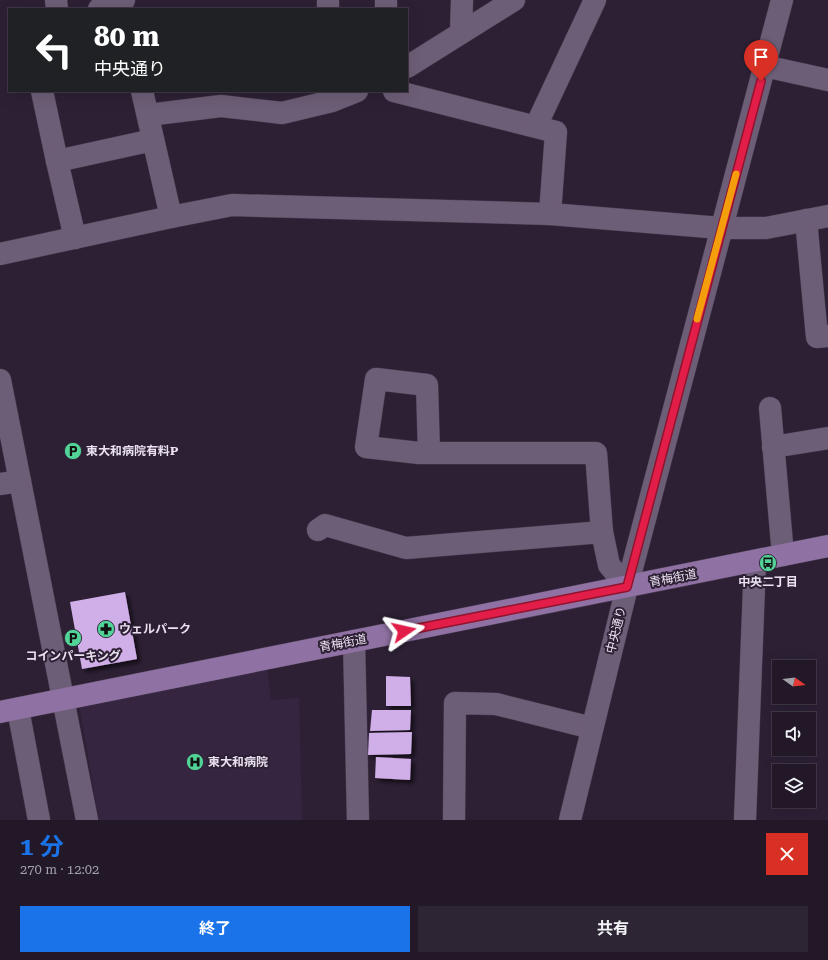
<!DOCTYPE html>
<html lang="ja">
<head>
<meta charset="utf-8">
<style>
	:root { --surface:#221828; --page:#2e2534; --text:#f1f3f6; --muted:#a2a0a8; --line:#3f3745; --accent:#1a73e8 }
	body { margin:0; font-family:"Roboto Serif","Noto Sans JP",serif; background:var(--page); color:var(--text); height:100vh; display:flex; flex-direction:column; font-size:15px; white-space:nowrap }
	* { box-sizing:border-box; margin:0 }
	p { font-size:13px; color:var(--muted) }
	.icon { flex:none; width:22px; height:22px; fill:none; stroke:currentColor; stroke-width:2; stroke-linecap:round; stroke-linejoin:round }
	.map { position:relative; height:820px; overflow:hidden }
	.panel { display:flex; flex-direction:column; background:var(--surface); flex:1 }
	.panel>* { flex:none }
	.top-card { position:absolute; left:8px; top:8px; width:400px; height:84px; border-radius:0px; box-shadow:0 4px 16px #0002,0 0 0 1px var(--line); background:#202124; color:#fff; overflow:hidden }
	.needle { width:26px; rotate:104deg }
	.controls { position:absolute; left:772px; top:660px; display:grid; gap:8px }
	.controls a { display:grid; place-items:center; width:44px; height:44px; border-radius:0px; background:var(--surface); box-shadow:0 4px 16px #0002,0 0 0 1px var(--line); font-size:20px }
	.pin { position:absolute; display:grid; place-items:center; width:34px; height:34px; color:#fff; margin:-41px -17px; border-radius:50% 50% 50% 0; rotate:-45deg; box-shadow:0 0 4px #0007 }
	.pin .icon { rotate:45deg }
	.me { position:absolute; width:44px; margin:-22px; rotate:79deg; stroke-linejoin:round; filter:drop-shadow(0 0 3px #0008) }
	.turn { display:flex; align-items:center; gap:14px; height:84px; padding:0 20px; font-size:18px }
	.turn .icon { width:52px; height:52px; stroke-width:2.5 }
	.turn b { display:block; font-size:28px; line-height:34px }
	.round { display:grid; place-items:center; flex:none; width:42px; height:42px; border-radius:0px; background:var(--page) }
	.head { display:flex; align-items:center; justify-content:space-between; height:68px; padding:0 20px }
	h1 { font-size:24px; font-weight:700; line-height:30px; color:var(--accent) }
	.button { display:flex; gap:8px; margin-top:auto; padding:8px 20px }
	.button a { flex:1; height:46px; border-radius:0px; background:var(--accent); color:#fff; font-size:16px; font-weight:700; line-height:46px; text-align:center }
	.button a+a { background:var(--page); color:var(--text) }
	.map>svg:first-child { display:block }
	.built { fill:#362540 }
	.building { fill:#d0aee7; filter:url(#shadow) }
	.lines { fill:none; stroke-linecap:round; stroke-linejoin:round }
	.minor-casing { stroke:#483d4f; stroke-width:23 }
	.major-casing { stroke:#483d4f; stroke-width:23 }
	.minor { stroke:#6d5e77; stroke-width:22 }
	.major { stroke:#8f71a3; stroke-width:22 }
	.route-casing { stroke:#92132f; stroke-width:10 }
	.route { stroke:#e11d48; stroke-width:7 }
	.slow { stroke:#f59e0b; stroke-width:7 }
	.labels { text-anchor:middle; stroke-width:4; stroke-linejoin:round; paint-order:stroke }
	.poi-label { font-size:12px; font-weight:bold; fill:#eae1f0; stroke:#2d2035; text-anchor:start }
	.street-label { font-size:12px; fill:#eae1f0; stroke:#2d2035 }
</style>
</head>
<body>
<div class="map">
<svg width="828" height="820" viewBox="0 0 828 820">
	<defs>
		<filter id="shadow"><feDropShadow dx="3.5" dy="3.5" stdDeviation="2" flood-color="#0009"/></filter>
	</defs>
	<rect width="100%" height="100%" fill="#2d2035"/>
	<polygon class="built" points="267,669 271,700 299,698 302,820 99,820 79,704"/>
	<g class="building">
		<polygon points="125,592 137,659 82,669 70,602"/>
		<polygon points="386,676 410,677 411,706 386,706"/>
		<polygon points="372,710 411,710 410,730 370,731"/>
		<polygon points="412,732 411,754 368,755 369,733"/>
		<polygon points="376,757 411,759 410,780 375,778"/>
	</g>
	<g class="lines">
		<defs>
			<g id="minor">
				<polyline points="56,0 57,9"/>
				<polyline points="328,0 328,9"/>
				<polyline points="386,0 386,9"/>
				<polyline points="99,9 122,3 124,0"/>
				<polyline points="461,33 462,0"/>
				<polyline points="764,66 828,80"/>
				<polyline points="407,67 514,0"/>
				<polyline points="42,91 57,161 75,238"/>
				<polyline points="142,91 171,217"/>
				<polyline points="394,91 556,132 550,214"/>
				<polyline points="148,115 221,106 282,113 332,101 357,91"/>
				<polyline points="536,126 595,0"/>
				<polyline points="57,161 153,140"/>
				<polyline points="806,220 817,337 828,336"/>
				<polyline points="0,254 171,217 232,205 550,214 721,228 766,228 828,216"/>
				<polyline points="0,380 87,820"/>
				<polyline points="770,408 783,555"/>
				<polyline points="773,447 828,438"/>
				<polyline points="429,453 427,385 376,379 366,447 419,453 596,453 602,532 609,565 627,587"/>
				<polyline points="0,484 20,481"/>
				<polyline points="318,530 325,525 406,548 602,532"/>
				<polyline points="354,641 358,820"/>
				<polyline points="18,709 39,820"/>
				<polyline points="454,820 455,703 496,704 592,728"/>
				<polyline points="570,820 627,587 782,0"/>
				<polyline points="745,820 755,561"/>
			</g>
			<polyline id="major" points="0,712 828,546"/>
		</defs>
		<use href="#minor" class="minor-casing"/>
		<use href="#major" class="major-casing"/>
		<use href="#minor" class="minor"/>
		<use href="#major" class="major"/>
	</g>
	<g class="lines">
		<defs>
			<polyline id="route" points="404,631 627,587 761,81"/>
		</defs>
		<use href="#route" class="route-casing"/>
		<use href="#route" class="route"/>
		<polyline class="slow" points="697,319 736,174"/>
	</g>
	<defs>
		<symbol id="parking-disc" viewBox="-11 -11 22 22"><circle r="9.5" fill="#52d397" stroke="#2d2035"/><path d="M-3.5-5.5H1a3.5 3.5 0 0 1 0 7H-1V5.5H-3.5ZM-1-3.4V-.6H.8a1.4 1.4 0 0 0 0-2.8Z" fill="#111"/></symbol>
		<symbol id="bus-disc" viewBox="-11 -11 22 22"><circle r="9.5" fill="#52d397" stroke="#2d2035"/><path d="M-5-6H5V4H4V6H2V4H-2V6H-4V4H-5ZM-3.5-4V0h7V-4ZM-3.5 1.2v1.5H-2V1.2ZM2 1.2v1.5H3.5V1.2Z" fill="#111"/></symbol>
		<symbol id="pharmacy-disc" viewBox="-11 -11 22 22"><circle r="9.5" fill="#52d397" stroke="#2d2035"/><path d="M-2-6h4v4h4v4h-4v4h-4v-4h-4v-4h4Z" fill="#111"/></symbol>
		<symbol id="hospital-disc" viewBox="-11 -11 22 22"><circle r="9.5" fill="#52d397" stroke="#2d2035"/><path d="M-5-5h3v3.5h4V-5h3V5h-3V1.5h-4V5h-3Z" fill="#111"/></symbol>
	</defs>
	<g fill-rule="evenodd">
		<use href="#parking-disc" x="63" y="441" width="20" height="20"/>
		<use href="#bus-disc" x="758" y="553" width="20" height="20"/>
		<use href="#pharmacy-disc" x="96" y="619" width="20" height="20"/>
		<use href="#parking-disc" x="63" y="628" width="20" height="20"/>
		<use href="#hospital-disc" x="185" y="752" width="20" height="20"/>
	</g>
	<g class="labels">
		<g class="poi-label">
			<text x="86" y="455">東大和病院有料P</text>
			<text x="768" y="586" text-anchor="middle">中央二丁目</text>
			<text x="119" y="633">ウェルパーク</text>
			<text x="73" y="660" text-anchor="middle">コインパーキング</text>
			<text x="208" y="766">東大和病院</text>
		</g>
		<g class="street-label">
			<text transform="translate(673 578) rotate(-11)" y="4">青梅街道</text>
			<text transform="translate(616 630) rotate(-76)" y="4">中央通り</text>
			<text transform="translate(343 643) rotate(-11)" y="4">青梅街道</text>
		</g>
	</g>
</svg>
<div class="controls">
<a><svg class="needle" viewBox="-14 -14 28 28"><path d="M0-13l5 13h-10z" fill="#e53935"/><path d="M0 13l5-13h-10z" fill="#a2a0a8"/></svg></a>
<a><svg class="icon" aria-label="sound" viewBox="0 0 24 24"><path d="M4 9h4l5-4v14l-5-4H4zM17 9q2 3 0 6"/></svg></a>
<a><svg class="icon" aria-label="layers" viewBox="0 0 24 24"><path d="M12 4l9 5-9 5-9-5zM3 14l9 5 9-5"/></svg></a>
</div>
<div class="pin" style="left:761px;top:81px;background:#d93025"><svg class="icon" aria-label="arrive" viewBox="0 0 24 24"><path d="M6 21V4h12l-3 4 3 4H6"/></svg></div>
<svg class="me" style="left:404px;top:631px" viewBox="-20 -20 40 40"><path d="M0-17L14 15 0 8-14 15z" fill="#e11d48" stroke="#fff" stroke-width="4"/></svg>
<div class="top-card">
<div class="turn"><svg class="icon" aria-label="left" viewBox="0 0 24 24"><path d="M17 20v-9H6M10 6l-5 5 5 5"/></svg><div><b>80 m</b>中央通り</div></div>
</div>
</div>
<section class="panel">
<div class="head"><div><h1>1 分</h1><p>270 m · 12:02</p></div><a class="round" style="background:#d93025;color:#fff"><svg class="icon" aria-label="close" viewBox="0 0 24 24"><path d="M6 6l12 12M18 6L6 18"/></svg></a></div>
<div class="button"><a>終了</a><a>共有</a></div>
</section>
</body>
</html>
